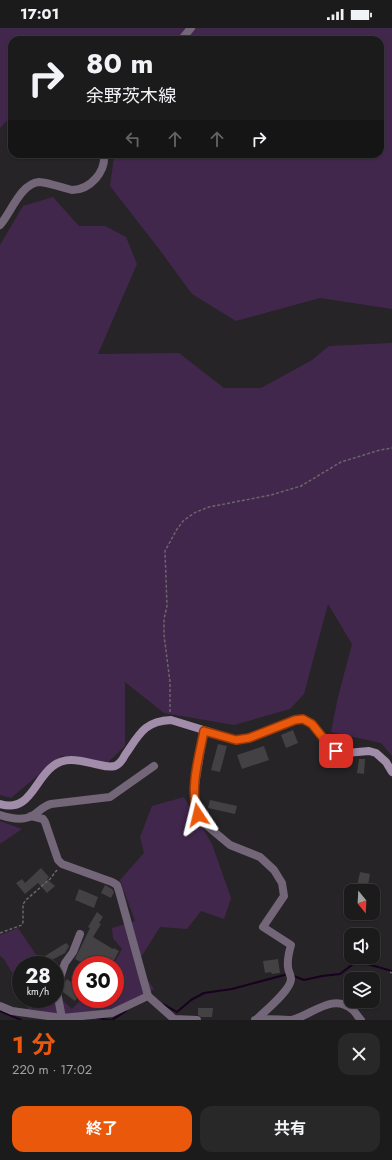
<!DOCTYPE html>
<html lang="ja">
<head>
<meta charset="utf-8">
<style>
	:root { --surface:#1c1b1c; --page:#292829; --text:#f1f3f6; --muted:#a0a1a3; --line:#3a393b; --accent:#ea580c }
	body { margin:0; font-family:Jost,"Noto Sans JP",sans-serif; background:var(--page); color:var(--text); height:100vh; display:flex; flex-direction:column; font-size:15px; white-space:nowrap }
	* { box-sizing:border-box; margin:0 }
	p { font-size:13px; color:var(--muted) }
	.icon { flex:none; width:22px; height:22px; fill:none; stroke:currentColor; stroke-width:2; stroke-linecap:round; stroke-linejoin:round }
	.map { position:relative; height:992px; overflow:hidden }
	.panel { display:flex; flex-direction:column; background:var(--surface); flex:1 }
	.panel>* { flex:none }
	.top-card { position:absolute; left:8px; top:8px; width:376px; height:122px; border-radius:12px; box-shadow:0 1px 3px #0004,0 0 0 1px var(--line); background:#1c1b1c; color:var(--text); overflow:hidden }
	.needle { width:26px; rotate:162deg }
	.fabs { position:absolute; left:344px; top:856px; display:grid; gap:8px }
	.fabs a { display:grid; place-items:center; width:36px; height:36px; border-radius:8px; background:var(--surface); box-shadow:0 1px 3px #0004,0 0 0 1px var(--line); font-size:20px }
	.speed { position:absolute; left:12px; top:928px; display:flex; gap:8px; font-size:20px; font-weight:700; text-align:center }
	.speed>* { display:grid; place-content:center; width:52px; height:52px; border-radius:50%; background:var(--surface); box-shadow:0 1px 3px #0004,0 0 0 1px var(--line); line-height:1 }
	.speed small { font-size:10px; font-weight:400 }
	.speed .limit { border:6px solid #d22; background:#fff; color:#111 }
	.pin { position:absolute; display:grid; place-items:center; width:34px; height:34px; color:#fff; margin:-17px; border-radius:8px; box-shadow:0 2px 6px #0006 }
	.me { position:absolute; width:44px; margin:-22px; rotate:350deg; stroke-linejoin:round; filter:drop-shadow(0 0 3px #0008) }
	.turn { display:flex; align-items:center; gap:14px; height:84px; padding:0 12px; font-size:18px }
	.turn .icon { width:52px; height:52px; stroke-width:2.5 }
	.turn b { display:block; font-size:28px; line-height:34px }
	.lanes { display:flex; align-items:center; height:38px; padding:0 12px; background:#0003; justify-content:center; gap:20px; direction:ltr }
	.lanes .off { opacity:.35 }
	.round { display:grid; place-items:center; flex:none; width:42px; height:42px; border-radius:12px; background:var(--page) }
	.summary { display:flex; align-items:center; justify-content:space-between; height:68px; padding:0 12px }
	h1 { font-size:24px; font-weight:700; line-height:30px; color:var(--accent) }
	.action { display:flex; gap:8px; margin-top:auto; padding:8px 12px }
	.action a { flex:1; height:46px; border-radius:12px; background:var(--accent); color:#fff; font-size:16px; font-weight:700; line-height:46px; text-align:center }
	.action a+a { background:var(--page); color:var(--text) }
	.status { display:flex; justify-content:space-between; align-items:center; height:28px; padding:0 20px; background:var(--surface); direction:ltr }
	.status svg { height:11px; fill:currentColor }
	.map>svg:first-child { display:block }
	.green { fill:#42274d }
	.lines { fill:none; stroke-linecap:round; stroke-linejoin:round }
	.stream { stroke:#180121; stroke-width:2 }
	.building { fill:#434143 }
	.path { stroke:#696769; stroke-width:1.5; stroke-dasharray:3 2; stroke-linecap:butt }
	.street { stroke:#746679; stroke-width:8 }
	.secondary { stroke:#a18caa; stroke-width:8 }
	.route-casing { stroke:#983908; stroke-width:10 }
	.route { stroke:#ea580c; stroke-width:7 }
</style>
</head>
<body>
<div class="status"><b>17:01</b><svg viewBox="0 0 49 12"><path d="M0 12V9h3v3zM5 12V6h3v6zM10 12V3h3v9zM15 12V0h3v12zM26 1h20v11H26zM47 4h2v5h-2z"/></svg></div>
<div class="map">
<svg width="392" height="992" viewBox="0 0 392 992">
	<rect width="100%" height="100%" fill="#262426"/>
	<g class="green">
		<polygon points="0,0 392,0 392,281 320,270 236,293 192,266 159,221 110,158 114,129 108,126 380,126 380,12 12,12 12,87 0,100"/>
		<polygon points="53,169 79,198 105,198 126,209 137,236 98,326 179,325 224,360 261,360 312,332 329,318 392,315 392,728 381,715 331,704 338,669 352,616 328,576 304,666 290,681 234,697 164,685 125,654 125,718 107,735 61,728 11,770 0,767 0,217 23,178"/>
		<polygon points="184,769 212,816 231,870 224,891 201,883 187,901 160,899 143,926 135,935 154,961 114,981 66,986 29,985 25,971 55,971 55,966 72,981 82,971 115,971 115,937 113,937 122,921 113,910 112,900 135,893 120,852 144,825 140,809 152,778"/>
		<polygon points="0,793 22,801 0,816"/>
		<polygon points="18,900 41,934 49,937 21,937 21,960 4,931 0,928 0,907"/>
	</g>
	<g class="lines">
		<g class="stream">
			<polyline points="294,948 304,952 322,948 340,946 357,933 392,943"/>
			<polyline points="163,976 177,984 191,972 204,965 232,961 288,946"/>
			<polyline points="0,983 21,992"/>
			<polyline points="97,990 110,992"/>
			<polyline points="112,992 126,983"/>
		</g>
	</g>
	<g class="building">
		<polygon points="293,702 298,715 286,720 281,707"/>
		<polygon points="218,716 227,718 220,744 211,742"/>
		<polygon points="264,718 269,732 242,741 237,727"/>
		<polygon points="359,731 365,731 364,746 357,745"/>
		<polygon points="210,772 237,778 235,786 208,780"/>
		<polygon points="41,840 49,849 47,851 55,858 47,865 38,855 25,866 16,855 22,851 25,855"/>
		<polygon points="360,844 370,846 367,863 356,863"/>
		<polygon points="105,857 112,861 114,864 111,870 101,865"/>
		<polygon points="79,861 98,869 94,880 75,872"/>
		<polygon points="97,884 103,889 99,895 101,896 93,909 113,921 114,920 119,923 113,934 107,930 103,936 89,928 85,936 75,931 90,900 88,899"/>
		<polygon points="66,915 69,918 65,925 48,934 45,928"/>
		<polygon points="278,931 280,945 272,946 271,944 265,945 263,933"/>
		<polygon points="81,943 81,965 75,973 63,964 63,957 67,951 75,957"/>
		<polygon points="198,980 213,980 212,989 201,989 198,987"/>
	</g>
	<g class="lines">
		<g class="path">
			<polyline points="170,684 170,654 164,607 164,591 167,578 165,523 177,501 184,492 196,484 209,479 271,467 301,458 341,434 380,422 392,420"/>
			<polyline points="0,905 22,897 23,894 23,876 27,871 50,851 57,842"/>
			<polyline points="390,944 392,945"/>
		</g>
		<g class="street">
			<polyline points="181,12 191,0"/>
			<path d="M0 197C11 185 20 156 39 154 45 154 65 160 72 162 90 162 106 144 104 126"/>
			<path d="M204 703 195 757 194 776 198 787 205 796 230 817 260 829 274 842 282 855 284 868 263 899 291 917C289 924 287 931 288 939 288 943 291 947 291 951 291 962 265 983 257 991"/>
			<path d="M0 787C9 790 22 793 32 788 39 784 43 778 51 776L110 769 154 738"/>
			<polyline points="31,788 43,791 45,794 58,832 62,836 112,854 117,857 119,863 148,968"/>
			<polyline points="0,978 12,983 62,990 112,985 148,968 174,991 197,992"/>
			<polyline points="62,990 57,964 58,956 65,935 73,924 80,906"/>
			<path d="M255 992C267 990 281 992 292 992 312 987 333 964 353 982 356 985 358 989 361 992"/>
		</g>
		<path class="secondary" d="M0 776C30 785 34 752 53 738 67 727 84 734 100 737 104 738 110 739 115 738 120 736 123 731 125 727 139 707 144 693 171 692L236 712 249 710 295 692 303 691 312 696 328 716 337 723 346 725 369 723 376 725 386 734 392 744"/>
	</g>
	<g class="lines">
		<defs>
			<path id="route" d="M198 787C189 761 199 729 204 703L236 712 249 710 295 692 303 691 312 696 328 716 336 723"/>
		</defs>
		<use href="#route" class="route-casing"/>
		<use href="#route" class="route"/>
	</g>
</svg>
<div class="fabs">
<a><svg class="needle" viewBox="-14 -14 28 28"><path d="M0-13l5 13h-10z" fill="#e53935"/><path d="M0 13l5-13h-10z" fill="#a0a1a3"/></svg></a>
<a><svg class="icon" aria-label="sound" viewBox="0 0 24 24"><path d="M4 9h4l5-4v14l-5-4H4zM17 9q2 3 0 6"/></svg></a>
<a><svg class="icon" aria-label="layers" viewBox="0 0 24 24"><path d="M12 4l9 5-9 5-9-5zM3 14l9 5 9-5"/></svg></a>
</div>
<div class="speed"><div>28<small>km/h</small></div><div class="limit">30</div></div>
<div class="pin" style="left:336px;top:723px;background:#d93025"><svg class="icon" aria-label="arrive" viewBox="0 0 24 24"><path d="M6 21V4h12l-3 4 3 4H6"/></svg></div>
<svg class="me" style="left:198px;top:787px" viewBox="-20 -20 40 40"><path d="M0-17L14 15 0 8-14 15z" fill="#ea580c" stroke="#fff" stroke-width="4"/></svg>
<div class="top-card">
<div class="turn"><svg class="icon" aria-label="right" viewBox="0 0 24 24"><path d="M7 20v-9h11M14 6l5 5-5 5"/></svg><div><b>80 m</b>余野茨木線</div></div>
<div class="lanes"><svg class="icon off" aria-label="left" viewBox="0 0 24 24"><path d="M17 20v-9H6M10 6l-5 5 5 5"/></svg><svg class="icon off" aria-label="ahead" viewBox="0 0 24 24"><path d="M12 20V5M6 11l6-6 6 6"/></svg><svg class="icon off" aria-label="ahead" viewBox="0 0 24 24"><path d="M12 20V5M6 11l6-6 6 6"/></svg><svg class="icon" aria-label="right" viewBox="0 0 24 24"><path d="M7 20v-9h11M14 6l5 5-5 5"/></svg></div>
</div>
</div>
<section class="panel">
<div class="summary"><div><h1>1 分</h1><p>220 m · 17:02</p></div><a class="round"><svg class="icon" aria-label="close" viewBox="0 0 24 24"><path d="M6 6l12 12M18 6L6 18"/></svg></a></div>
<div class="action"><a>終了</a><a>共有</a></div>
</section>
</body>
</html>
